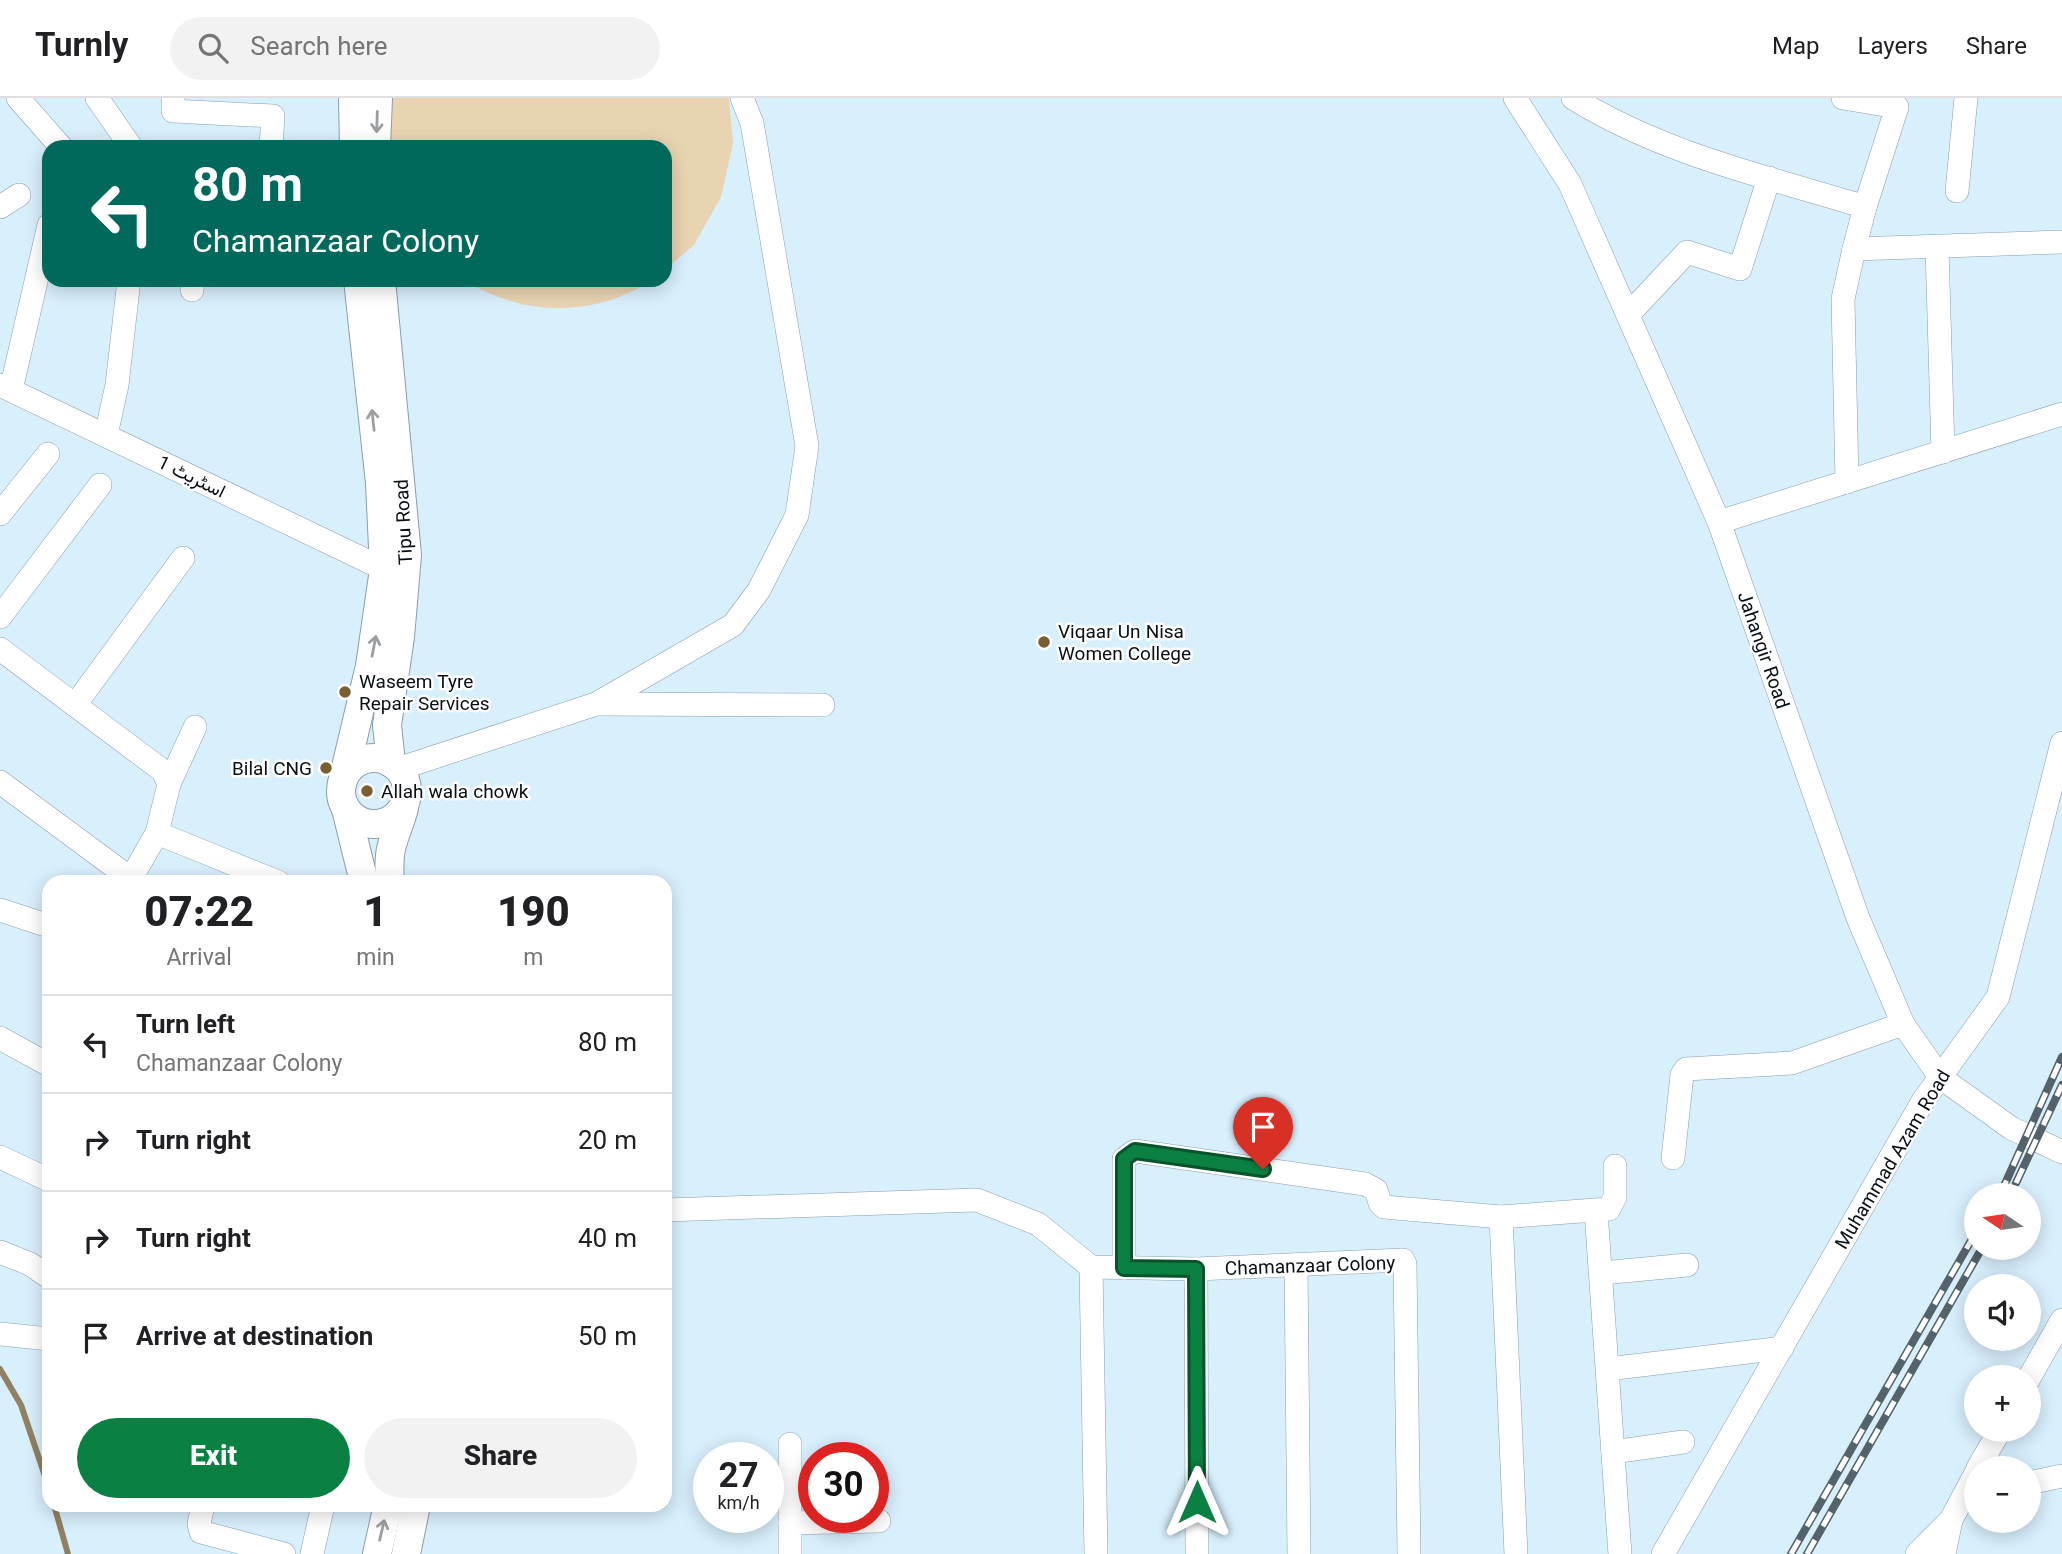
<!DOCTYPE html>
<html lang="en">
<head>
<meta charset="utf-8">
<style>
	:root { --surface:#fff; --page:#f2f2f2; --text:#202124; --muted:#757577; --line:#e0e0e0; --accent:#0b8043 }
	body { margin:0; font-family:Georgia,Vazirmatn,serif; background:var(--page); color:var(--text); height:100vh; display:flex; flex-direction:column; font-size:26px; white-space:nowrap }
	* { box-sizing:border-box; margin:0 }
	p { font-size:23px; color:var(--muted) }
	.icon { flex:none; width:38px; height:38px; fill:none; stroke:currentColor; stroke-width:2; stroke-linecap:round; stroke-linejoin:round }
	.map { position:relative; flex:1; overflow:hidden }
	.side { position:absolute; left:42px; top:777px; width:630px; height:637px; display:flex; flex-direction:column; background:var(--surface); border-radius:21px; box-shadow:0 4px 18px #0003 }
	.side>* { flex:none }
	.guide { position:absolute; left:42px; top:42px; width:630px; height:147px; border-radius:21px; box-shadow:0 4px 18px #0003; background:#00695c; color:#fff; overflow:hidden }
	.needle { width:46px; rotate:283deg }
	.buttons { position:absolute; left:1964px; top:1085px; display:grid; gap:14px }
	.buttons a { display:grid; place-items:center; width:77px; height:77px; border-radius:50%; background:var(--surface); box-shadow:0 4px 18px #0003; font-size:35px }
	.speed { position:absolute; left:693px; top:1344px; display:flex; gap:14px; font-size:35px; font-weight:700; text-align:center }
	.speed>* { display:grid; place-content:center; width:91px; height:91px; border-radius:50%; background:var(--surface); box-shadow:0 4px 18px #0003; line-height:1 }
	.speed small { font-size:18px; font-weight:400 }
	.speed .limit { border:10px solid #d22; background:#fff; color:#111 }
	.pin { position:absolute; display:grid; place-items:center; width:60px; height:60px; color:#fff; margin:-72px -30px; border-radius:50% 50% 50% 0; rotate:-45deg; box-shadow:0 0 7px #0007 }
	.pin .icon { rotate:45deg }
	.me { position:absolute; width:77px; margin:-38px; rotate:0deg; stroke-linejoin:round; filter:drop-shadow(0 0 5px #0008) }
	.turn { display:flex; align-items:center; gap:24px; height:147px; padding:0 35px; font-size:32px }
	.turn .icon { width:91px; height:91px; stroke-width:2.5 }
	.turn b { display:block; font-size:49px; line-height:60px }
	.eta { display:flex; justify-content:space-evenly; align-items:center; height:119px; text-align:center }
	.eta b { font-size:42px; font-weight:800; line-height:49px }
	.action { display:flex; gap:14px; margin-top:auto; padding:14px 35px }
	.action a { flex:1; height:80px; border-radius:42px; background:var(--accent); color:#fff; font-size:28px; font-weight:800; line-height:80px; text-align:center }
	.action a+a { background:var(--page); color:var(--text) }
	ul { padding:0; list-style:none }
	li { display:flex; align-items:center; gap:21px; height:98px; padding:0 35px; border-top:2px solid var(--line) }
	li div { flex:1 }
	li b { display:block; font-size:26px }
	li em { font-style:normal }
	header { display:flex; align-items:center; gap:42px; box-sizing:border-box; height:98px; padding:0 35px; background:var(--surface); border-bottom:2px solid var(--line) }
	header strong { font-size:33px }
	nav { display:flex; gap:38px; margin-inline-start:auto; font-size:24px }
	.search { width:490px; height:63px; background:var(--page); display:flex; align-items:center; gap:18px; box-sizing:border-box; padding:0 24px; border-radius:38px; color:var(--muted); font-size:26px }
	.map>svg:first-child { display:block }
	.green { fill:#e9d4b2 }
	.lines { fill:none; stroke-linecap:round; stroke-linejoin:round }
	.stream { stroke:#918061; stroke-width:6 }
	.minor-casing { stroke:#899eab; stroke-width:24 }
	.major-casing { stroke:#899eab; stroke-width:30 }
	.minor { stroke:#fff; stroke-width:23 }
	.major { stroke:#fff; stroke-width:28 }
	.rail-casing { stroke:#54626a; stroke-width:8 }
	.rail { stroke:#fff; stroke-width:5; stroke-dasharray:16; stroke-linecap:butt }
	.oneway { stroke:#9c9fa1 }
	.route-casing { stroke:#07532c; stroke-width:18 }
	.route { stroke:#0b8043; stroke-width:12 }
	.poi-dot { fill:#785e30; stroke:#fff; stroke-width:2.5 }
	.labels { text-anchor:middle; stroke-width:5; stroke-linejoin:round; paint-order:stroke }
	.street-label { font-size:19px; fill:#081015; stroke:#fff }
	.poi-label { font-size:19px; fill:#081015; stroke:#fff; text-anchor:start }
</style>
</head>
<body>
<header>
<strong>Turnly</strong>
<div class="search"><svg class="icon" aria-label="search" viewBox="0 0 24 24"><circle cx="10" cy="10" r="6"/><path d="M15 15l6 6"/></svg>Search here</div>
<nav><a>Map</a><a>Layers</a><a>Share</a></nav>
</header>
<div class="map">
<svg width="2062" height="1456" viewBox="0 0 2062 1456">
	<rect width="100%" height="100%" fill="#d8effc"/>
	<g class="green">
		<polygon points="386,0 729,0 733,45 721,99 694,147 665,172 665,49 384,49"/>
		<path d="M463 182H654C590 220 526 219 463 182Z"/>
	</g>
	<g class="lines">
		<g class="stream">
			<polyline points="0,1271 21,1307 49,1390"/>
			<polyline points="54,1407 68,1456"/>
		</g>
		<defs>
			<g id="minor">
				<polyline points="18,0 61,49"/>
				<polyline points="97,0 131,49"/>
				<polyline points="173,0 173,13 273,18 271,49"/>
				<polyline points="1515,0 1570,86 1719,424 1858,820 1903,926 1940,979 2011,1030 2062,1054"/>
				<path d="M1573 0C1661 55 1767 79 1865 109L1854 151 2062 144"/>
				<polyline points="1843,0 1897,9 1865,109"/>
				<polyline points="1957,93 1966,0"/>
				<polyline points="0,109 19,97"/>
				<polyline points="1937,149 1943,354"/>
				<polyline points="192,192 193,182"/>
				<polyline points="1628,217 1687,154 1740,171 1769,80"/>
				<polyline points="0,287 384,471"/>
				<polyline points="11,292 49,127"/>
				<polyline points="106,337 117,287 129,182"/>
				<polyline points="1847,384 1843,201 1854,151"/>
				<polyline points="0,416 48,356"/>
				<polyline points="1719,424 2062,316"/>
				<polyline points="0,519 100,387"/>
				<polyline points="0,551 163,673 169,686 157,735 278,784"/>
				<polyline points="599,606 823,607"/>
				<polyline points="75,607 183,460"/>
				<polyline points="398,671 596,606 733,527 759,492 797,417 807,348 752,25 742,0"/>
				<polyline points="0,684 123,775 133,777 157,735"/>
				<polyline points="169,686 195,629"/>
				<polyline points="0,812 49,828"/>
				<polyline points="0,940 49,967"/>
				<polyline points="0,1059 49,1082"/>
				<polyline points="1673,1060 1682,977 1686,971 1792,965 1903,926"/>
				<polyline points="665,1112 977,1102 1038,1126 1091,1169"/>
				<polyline points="1596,1113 1620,1456"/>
				<polyline points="1501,1119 1516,1456"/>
				<polyline points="0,1154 30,1166 49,1179"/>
				<polyline points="1296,1167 1299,1456"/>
				<polyline points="1091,1169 1196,1171 1403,1162 1405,1166 1409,1456"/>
				<polyline points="1091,1169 1096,1456"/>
				<polyline points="1124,1170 1124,1061 1135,1053 1365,1086 1376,1092 1380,1105 1384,1109 1501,1119 1609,1111 1615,1099 1615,1068"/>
				<polyline points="1196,1171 1197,1456"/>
				<polyline points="1602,1175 1687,1167"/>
				<polyline points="0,1236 49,1241"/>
				<polyline points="1608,1271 1782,1250"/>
				<polyline points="2028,1282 2062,1222"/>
				<polyline points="790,1346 790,1456"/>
				<polyline points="1613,1354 1683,1344"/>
				<polyline points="1978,1370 2000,1332"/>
				<polyline points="2028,1385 2062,1378"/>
				<polyline points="203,1407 199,1426 201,1434 284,1456"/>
				<polyline points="790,1425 879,1423"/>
				<polyline points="312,1456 323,1407"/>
				<polyline points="1663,1456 1923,1003 1998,899 2062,645"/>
				<polyline points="1917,1456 1951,1422"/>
				<polyline points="1944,1456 1951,1422 1976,1375"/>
			</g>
			<g id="major">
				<polyline points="353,0 354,49"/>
				<polyline points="376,49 378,0"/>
				<polyline points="381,182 407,457 400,539 387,627 391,665"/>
				<circle cx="374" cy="693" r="33"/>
				<polyline points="342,686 370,568 384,471 380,385 358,182"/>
				<polyline points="346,711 364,784"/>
				<path d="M390 784C387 745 395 743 404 710"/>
				<polyline points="377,1456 388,1407"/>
				<polyline points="406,1456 416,1407"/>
			</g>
		</defs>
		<use href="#minor" class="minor-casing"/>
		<use href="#major" class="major-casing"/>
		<use href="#minor" class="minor"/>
		<use href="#major" class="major"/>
		<defs>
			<g id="rail">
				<polyline points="2016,1085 2062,987"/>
				<polyline points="2000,1097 2062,959"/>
				<polyline points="1791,1456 1976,1134"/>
				<polyline points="1807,1456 1982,1150"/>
			</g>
		</defs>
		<use href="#rail" class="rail-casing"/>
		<use href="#rail" class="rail"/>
	</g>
	<defs><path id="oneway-shaft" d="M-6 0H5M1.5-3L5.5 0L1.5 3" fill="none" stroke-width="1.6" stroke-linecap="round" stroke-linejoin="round" transform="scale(1.75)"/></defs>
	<g class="oneway">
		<use href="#oneway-shaft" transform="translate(377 24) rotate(92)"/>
		<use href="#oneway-shaft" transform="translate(373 322) rotate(-96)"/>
		<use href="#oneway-shaft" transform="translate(374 548) rotate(-79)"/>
		<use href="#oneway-shaft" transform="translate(382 1432) rotate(-77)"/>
	</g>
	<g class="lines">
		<defs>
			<polyline id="route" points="1197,1404 1196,1171 1124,1170 1124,1061 1135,1053 1263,1071"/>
		</defs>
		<use href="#route" class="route-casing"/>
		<use href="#route" class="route"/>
	</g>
	<g class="poi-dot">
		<circle cx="1044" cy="544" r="7"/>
		<circle cx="345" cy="594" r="7"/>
		<circle cx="326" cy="670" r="7"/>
		<circle cx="367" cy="693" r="7"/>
	</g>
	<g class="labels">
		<g class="street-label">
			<text transform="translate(192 378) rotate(26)" y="7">اسٹریٹ 1</text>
			<text transform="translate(403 424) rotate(-93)" y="7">Tipu Road</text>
			<text transform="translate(1764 552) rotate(71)" y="7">Jahangir Road</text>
			<text transform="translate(1892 1061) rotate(-59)" y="7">Muhammad Azam Road</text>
			<text transform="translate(1310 1167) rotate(-2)" y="7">Chamanzaar Colony</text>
		</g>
		<g class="poi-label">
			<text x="1058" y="540">Viqaar Un Nisa<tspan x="1058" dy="22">Women College</tspan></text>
			<text x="359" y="590">Waseem Tyre<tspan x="359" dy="22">Repair Services</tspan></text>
			<text x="312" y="677" text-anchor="end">Bilal CNG</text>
			<text x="381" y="700">Allah wala chowk</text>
		</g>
	</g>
</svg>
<div class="buttons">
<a><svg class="needle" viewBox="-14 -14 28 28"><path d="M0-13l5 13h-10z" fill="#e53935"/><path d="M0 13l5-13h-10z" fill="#757577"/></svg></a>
<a><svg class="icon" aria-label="sound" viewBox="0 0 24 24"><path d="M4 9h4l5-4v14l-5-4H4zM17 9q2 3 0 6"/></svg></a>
<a>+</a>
<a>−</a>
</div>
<div class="speed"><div>27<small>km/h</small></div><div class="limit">30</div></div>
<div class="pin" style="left:1263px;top:1071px;background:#d93025"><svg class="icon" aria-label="arrive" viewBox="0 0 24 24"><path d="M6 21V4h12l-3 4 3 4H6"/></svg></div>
<svg class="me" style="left:1197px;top:1404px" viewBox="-20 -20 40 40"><path d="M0-17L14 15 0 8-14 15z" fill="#0b8043" stroke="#fff" stroke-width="4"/></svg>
<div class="guide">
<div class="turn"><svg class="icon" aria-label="left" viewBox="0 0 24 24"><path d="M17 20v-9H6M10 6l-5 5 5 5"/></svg><div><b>80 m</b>Chamanzaar Colony</div></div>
</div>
<section class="side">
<div class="eta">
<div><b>07:22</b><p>Arrival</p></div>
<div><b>1</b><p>min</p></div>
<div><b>190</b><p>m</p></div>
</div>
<ul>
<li><svg class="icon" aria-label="left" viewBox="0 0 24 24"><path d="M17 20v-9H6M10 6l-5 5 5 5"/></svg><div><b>Turn left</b><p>Chamanzaar Colony</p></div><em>80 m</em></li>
<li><svg class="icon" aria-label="right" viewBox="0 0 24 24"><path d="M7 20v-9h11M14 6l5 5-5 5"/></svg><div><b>Turn right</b></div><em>20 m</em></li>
<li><svg class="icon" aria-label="right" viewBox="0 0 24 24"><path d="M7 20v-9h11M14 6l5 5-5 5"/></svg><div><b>Turn right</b></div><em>40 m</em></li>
<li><svg class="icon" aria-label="arrive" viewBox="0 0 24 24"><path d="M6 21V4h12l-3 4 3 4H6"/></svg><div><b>Arrive at destination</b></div><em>50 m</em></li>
</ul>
<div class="action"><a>Exit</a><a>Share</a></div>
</section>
</div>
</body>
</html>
